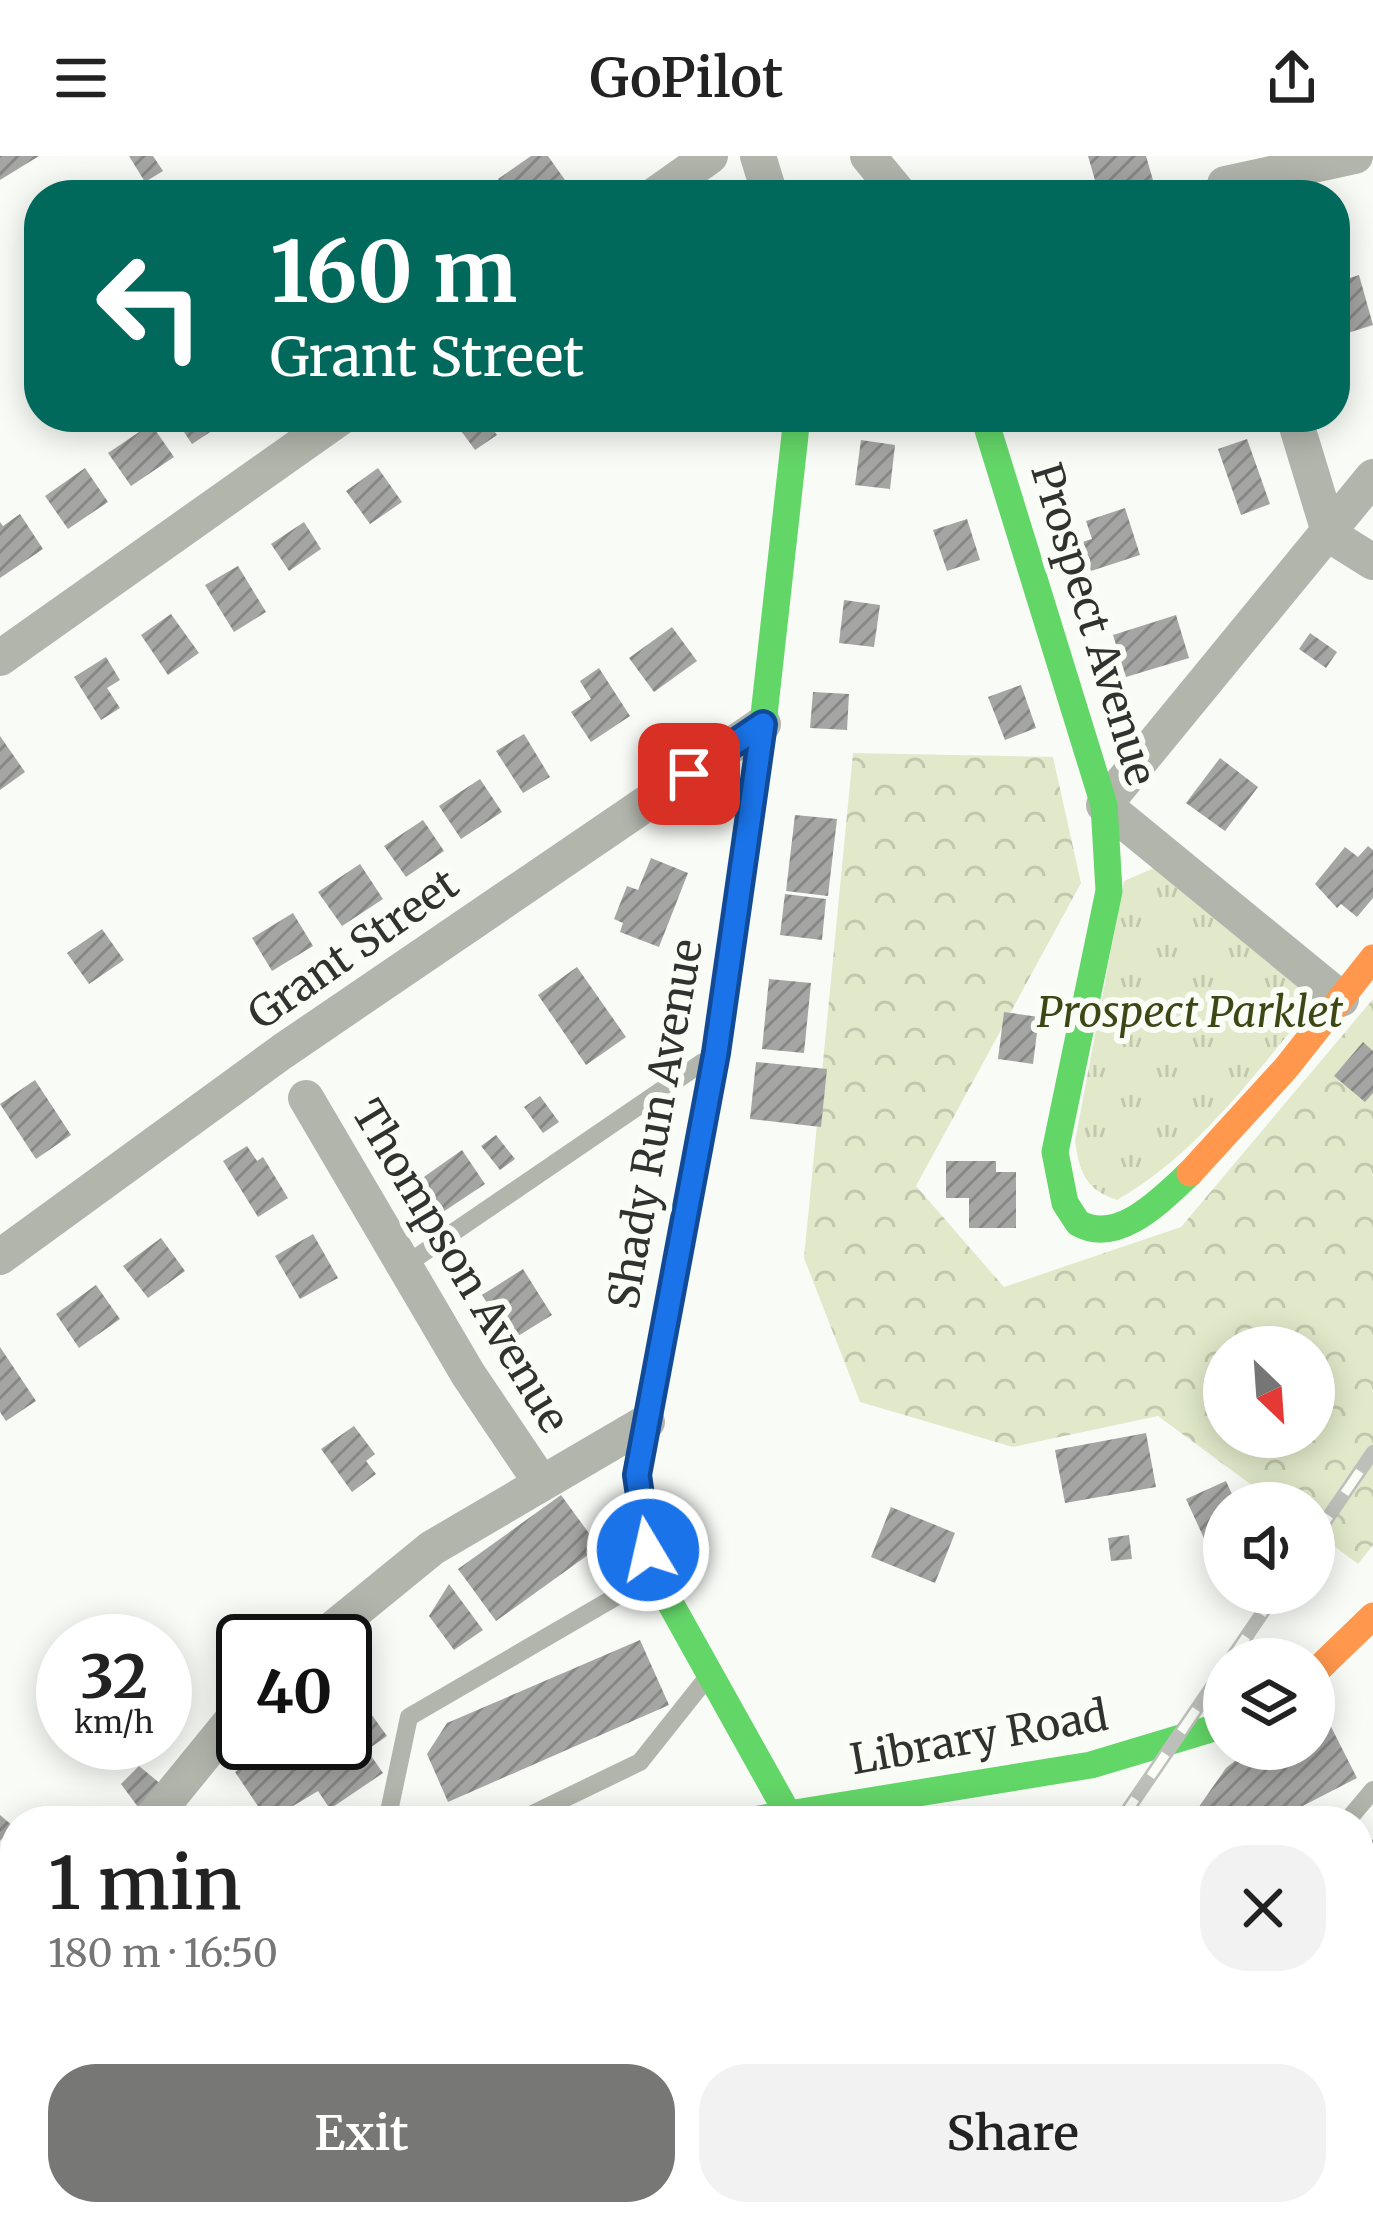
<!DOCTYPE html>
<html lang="en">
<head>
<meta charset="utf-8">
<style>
	:root { --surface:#fff; --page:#f2f2f2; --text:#222; --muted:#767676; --accent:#777876 }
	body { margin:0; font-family:Merriweather,serif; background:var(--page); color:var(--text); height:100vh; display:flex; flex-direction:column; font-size:45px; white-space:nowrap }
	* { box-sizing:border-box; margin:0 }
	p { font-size:39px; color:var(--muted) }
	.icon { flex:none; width:66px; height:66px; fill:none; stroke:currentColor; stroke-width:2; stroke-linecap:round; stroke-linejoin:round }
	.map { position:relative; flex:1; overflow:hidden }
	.panel { position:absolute; left:0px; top:1650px; width:1374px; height:420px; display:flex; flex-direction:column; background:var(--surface); border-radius:48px 48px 0 0; box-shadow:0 6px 30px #0003 }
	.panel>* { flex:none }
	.banner { position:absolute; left:24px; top:24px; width:1326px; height:252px; border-radius:48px; box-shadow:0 6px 30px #0003; background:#00695c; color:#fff; overflow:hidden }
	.needle { width:78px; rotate:155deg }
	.controls { position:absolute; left:1203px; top:1170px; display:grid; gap:24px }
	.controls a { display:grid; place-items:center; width:132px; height:132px; border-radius:50%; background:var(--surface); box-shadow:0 6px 30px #0003; font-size:60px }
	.speed { position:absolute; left:36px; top:1458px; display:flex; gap:24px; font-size:60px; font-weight:700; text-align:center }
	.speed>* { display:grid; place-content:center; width:156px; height:156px; border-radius:50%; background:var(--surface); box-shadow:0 6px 30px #0003; line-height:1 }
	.speed small { font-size:30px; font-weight:400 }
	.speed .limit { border:6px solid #111; border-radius:18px; background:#fff; color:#111 }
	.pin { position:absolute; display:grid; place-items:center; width:102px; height:102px; color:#fff; margin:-51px; border-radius:24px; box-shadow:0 6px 18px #0006 }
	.me { position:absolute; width:132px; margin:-66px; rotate:351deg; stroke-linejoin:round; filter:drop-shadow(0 0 9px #0008) }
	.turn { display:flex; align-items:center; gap:42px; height:252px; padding:0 48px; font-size:54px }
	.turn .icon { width:156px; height:156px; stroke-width:2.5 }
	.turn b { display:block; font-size:84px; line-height:102px }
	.round { display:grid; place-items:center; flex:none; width:126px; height:126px; border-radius:48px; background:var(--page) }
	.head { display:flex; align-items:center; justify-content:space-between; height:204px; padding:0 48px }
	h1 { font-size:72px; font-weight:600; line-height:90px }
	.primary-button { display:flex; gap:24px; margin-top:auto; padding:24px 48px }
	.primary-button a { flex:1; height:138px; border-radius:48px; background:var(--accent); color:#fff; font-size:48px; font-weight:600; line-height:138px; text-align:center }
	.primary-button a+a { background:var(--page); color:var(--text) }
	header { display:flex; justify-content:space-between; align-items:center; height:156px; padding:0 48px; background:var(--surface); font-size:54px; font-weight:600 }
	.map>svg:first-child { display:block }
	.forest { fill:url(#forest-crowns); fill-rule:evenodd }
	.park { fill:url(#park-tufts) }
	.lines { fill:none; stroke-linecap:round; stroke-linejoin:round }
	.stream { stroke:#bbc698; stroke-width:10 }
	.building { fill:url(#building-hatch) }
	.lane { stroke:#b2b5ac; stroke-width:18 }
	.street { stroke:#b2b5ac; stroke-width:36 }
	.fast { stroke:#63d668; stroke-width:27 }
	.slow { stroke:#ff974d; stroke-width:27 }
	.tram { stroke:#bdbfbb; stroke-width:3 }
	.rail-casing { stroke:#bdbfbb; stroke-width:14 }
	.rail { stroke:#fafcf6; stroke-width:9; stroke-dasharray:27; stroke-linecap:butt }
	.route-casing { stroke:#114b97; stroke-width:30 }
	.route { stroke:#1a73e8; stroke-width:21 }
	.labels { text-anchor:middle; stroke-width:12; stroke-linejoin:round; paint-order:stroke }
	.street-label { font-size:42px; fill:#313230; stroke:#fafcf6 }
	.park-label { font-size:42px; font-style:italic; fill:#3d4615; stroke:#fafcf6 }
</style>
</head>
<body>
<header><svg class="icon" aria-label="menu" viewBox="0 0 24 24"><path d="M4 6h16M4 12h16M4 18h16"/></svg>GoPilot<svg class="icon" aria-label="share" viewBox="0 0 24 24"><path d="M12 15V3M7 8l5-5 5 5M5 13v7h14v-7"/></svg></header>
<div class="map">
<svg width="1373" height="2070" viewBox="0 0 1373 2070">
	<defs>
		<pattern id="forest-crowns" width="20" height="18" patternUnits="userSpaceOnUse" patternTransform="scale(3)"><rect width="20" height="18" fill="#e1e9ca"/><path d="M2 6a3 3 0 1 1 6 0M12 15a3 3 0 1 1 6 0" fill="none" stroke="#c2c8ae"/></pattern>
		<pattern id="park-tufts" width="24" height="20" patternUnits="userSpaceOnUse" patternTransform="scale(3)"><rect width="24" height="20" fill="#e1e9ca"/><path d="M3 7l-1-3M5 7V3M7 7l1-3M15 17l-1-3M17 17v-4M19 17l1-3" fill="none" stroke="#c2c8ae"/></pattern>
		<pattern id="building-hatch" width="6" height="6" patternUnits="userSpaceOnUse" patternTransform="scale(3)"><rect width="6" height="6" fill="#a5a6a3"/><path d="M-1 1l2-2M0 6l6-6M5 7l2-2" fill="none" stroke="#878885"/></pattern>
	</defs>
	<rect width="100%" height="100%" fill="#f9fbf7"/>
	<path class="forest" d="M853 597 1053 601 1081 727 916 1030 1004 1131 1181 1071 1373 843V1389L1358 1408 1314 1375V1347H1276L1158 1260 1013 1291 860 1246 804 1102ZM1224 1191H1314V1281H1224Z"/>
	<path class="park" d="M1154 712 1318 842C1257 914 1201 996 1117 1044 1085 1033 1080 1017 1075 985L1124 725Z"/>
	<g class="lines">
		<polyline class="stream" points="735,2070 747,2055"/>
	</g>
	<g class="building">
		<polygon points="0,0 39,0 0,24"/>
		<polygon points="129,0 153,0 163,15 145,26"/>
		<polygon points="531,0 548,0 565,24 543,39 508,39 498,23"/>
		<polygon points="1088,0 1146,0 1157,38 1122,39 1120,31 1099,38"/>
		<polygon points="1359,119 1373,169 1335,181 1335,127"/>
		<polygon points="174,261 233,261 192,288"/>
		<polygon points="451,261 495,261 488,267 497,279 475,294"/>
		<polygon points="151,268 174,301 131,330 108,297"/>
		<polygon points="1247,283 1270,348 1241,359 1218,293"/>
		<polygon points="861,284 895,289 890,333 855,329"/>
		<polygon points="85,312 108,346 68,373 45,340"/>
		<polygon points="378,312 402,346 370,368 346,335"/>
		<polygon points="1125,352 1140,399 1091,415 1082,386 1092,383 1086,365"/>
		<polygon points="20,358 43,393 0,422 0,366 3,370"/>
		<polygon points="967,363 980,404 947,415 933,374"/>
		<polygon points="304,366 321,393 289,415 271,388"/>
		<polygon points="238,410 266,456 234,476 205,429"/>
		<polygon points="844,444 880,449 874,491 839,487"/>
		<polygon points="171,458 199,497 168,519 141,479"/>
		<polygon points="1176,459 1189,502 1126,521 1113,479"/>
		<polygon points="672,471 697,505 654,536 629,502"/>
		<polygon points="1310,477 1337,496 1326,512 1299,493"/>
		<polygon points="106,501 120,524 107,532 120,552 101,564 74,521"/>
		<polygon points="599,512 630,560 591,586 571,556 591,543 580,525"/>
		<polygon points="1021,529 1036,572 1005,584 988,541"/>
		<polygon points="813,536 849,538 847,574 810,572"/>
		<polygon points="524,578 550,621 523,637 496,595"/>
		<polygon points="0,580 25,616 0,634"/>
		<polygon points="1220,602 1258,631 1225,675 1186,647"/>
		<polygon points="480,623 502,656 461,683 439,650"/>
		<polygon points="795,659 837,663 828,740 786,735"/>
		<polygon points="423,664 444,695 406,721 384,690"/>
		<polygon points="1368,690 1373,694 1373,742 1357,761 1341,748 1337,752 1315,728 1345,691 1358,701"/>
		<polygon points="651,702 688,717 659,791 620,776 623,767 614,763 627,730 638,734"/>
		<polygon points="360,708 383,743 342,770 318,736"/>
		<polygon points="785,738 826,743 822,784 780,779"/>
		<polygon points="293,757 313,790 272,815 252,782"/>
		<polygon points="102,773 124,804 89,828 67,797"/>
		<polygon points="577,811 626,881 586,909 538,839"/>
		<polygon points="769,823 811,827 804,897 762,893"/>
		<polygon points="1004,856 1039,861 1033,908 998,903"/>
		<polygon points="1363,886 1373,895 1373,937 1365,946 1334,920"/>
		<polygon points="756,906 827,913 821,971 750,963"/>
		<polygon points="35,924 71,979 36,1003 0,948"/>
		<polygon points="540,940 559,966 543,977 524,951"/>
		<polygon points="496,979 515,1003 500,1014 481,990"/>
		<polygon points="247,990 257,1005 263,1001 288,1042 258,1061 223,1005"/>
		<polygon points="462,994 485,1028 443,1056 421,1023"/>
		<polygon points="946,1005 996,1005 996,1016 1016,1016 1016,1072 969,1072 969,1042 946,1042"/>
		<polygon points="313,1078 338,1122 300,1143 275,1100"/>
		<polygon points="161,1082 185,1115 148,1142 123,1110"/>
		<polygon points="523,1113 552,1159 518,1180 504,1158 497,1163 482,1139"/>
		<polygon points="96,1129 120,1163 79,1192 56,1158"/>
		<polygon points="0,1191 36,1245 6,1265 0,1256"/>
		<polygon points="354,1270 375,1298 366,1305 376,1318 352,1336 321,1293"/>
		<polygon points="1146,1277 1156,1331 1065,1347 1055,1294"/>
		<polygon points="1226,1325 1236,1347 1224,1347 1224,1384 1208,1391 1186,1343"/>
		<polygon points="561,1339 599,1391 496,1465 458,1413"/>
		<polygon points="891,1351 955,1377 935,1427 871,1401"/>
		<polygon points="1129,1379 1132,1403 1111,1405 1108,1382"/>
		<polygon points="449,1428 483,1474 454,1494 429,1460"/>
		<polygon points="640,1484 669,1549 448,1646 427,1598 447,1567"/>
		<polygon points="165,1500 184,1527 165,1540"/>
		<polygon points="361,1544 387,1580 367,1594 383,1617 330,1653 318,1635 268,1665 235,1616 272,1587 345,1587 345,1555"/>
		<polygon points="1323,1555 1357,1622 1289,1657 1300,1665 1189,1665 1226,1612 1250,1593 1314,1593 1314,1559"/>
		<polygon points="139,1610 162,1629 138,1651 121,1628"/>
		<polygon points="1010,1656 1013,1665 970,1665 970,1662"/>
		<polygon points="0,1659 13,1670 0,1685"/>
		<polygon points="1373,1683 1373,1713 1359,1700"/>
		<polygon points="366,2055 397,2055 406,2070 355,2070 351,2064"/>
		<polygon points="440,2055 638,2055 642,2062 629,2070 450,2070"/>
	</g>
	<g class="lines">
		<g class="lane">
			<polyline points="404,1110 703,906"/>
			<polyline points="387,1665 409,1561 650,1421"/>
			<polyline points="518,1665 640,1606 706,1523"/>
			<polyline points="1347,1665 1373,1634"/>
			<polyline points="0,1982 15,1998"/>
			<polyline points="0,2044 15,2033"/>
			<polyline points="165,2055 176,2070"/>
		</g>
		<g class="street">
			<polyline points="758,0 770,39"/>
			<polyline points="868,0 900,39"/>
			<polyline points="1225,28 1355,0"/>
			<polyline points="655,39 710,0"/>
			<polyline points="1294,261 1330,379 1373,406"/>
			<polyline points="0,502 341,261"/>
			<polyline points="1341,843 1104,649 1373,321"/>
			<polyline points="306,942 468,1218 540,1325"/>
			<polyline points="0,1101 283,895 763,568"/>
			<polyline points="318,1485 432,1392 647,1266"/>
			<polyline points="150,1665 243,1551"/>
			<polyline points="0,1780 15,1769"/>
			<polyline points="1359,1950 1373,1924"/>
			<polyline points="1359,2030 1373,2029"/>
			<polyline points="1110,2070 1167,2055"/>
			<polyline points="1284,2070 1294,2055"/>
		</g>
		<g class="fast">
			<path d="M984 261 1104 649 1109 735 1055 996 1065 1047 1078 1067C1118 1090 1162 1043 1190 1017"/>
			<polyline points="746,1665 1091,1609 1224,1569"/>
			<polyline points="792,1665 654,1418 636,1319 716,897 763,568 797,261"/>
			<polyline points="1359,1829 1373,1832"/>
			<polyline points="49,2070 71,2055"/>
		</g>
		<g class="slow">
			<polyline points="1190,1017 1286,912 1373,802"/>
			<polyline points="1314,1517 1373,1460"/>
		</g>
		<g class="tram">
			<polyline points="1359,1970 1373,1971"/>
			<polyline points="1359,1994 1373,1995"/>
			<polyline points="950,2070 978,2055"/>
			<polyline points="1001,2070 1034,2055"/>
		</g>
		<defs>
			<g id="rail">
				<polyline points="1314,1382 1373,1296"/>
				<polyline points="1231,1503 1276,1437"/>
				<polyline points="1120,1665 1224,1513"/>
				<polyline points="845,2070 855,2055"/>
			</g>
		</defs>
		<use href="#rail" class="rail-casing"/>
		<use href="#rail" class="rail"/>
	</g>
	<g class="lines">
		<defs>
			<polyline id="route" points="648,1394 637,1319 716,897 763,568 689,618"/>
		</defs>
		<use href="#route" class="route-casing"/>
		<use href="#route" class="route"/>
	</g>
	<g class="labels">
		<g class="street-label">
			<text transform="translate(1094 468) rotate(73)" y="15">Prospect Avenue</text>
			<text transform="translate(353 793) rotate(-35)" y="15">Grant Street</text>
			<text transform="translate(655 968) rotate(-80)" y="15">Shady Run Avenue</text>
			<text transform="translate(461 1110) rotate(59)" y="15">Thompson Avenue</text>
			<text transform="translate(979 1581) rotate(-10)" y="15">Library Road</text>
		</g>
		<g class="park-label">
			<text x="1190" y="871">Prospect Parklet</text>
		</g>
	</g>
</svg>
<div class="controls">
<a><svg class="needle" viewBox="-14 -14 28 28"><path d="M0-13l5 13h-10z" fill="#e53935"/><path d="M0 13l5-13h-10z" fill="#767676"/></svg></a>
<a><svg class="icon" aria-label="sound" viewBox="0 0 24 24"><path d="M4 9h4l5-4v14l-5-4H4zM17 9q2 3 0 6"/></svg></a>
<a><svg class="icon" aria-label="layers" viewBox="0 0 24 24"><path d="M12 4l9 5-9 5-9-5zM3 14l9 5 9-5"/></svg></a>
</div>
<div class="speed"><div>32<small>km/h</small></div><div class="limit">40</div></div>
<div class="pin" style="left:689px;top:618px;background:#d93025"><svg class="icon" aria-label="arrive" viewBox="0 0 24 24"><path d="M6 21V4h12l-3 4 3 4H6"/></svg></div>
<svg class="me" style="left:648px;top:1394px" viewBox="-20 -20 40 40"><circle r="17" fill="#1a73e8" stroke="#fff" stroke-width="3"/><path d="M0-11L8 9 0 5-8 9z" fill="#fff"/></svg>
<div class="banner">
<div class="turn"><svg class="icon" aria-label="left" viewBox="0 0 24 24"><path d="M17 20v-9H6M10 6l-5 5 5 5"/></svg><div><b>160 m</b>Grant Street</div></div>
</div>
<section class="panel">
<div class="head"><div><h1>1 min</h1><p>180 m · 16:50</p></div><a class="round"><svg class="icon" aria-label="close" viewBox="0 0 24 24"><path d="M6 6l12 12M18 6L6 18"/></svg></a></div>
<div class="primary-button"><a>Exit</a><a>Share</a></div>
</section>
</div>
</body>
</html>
